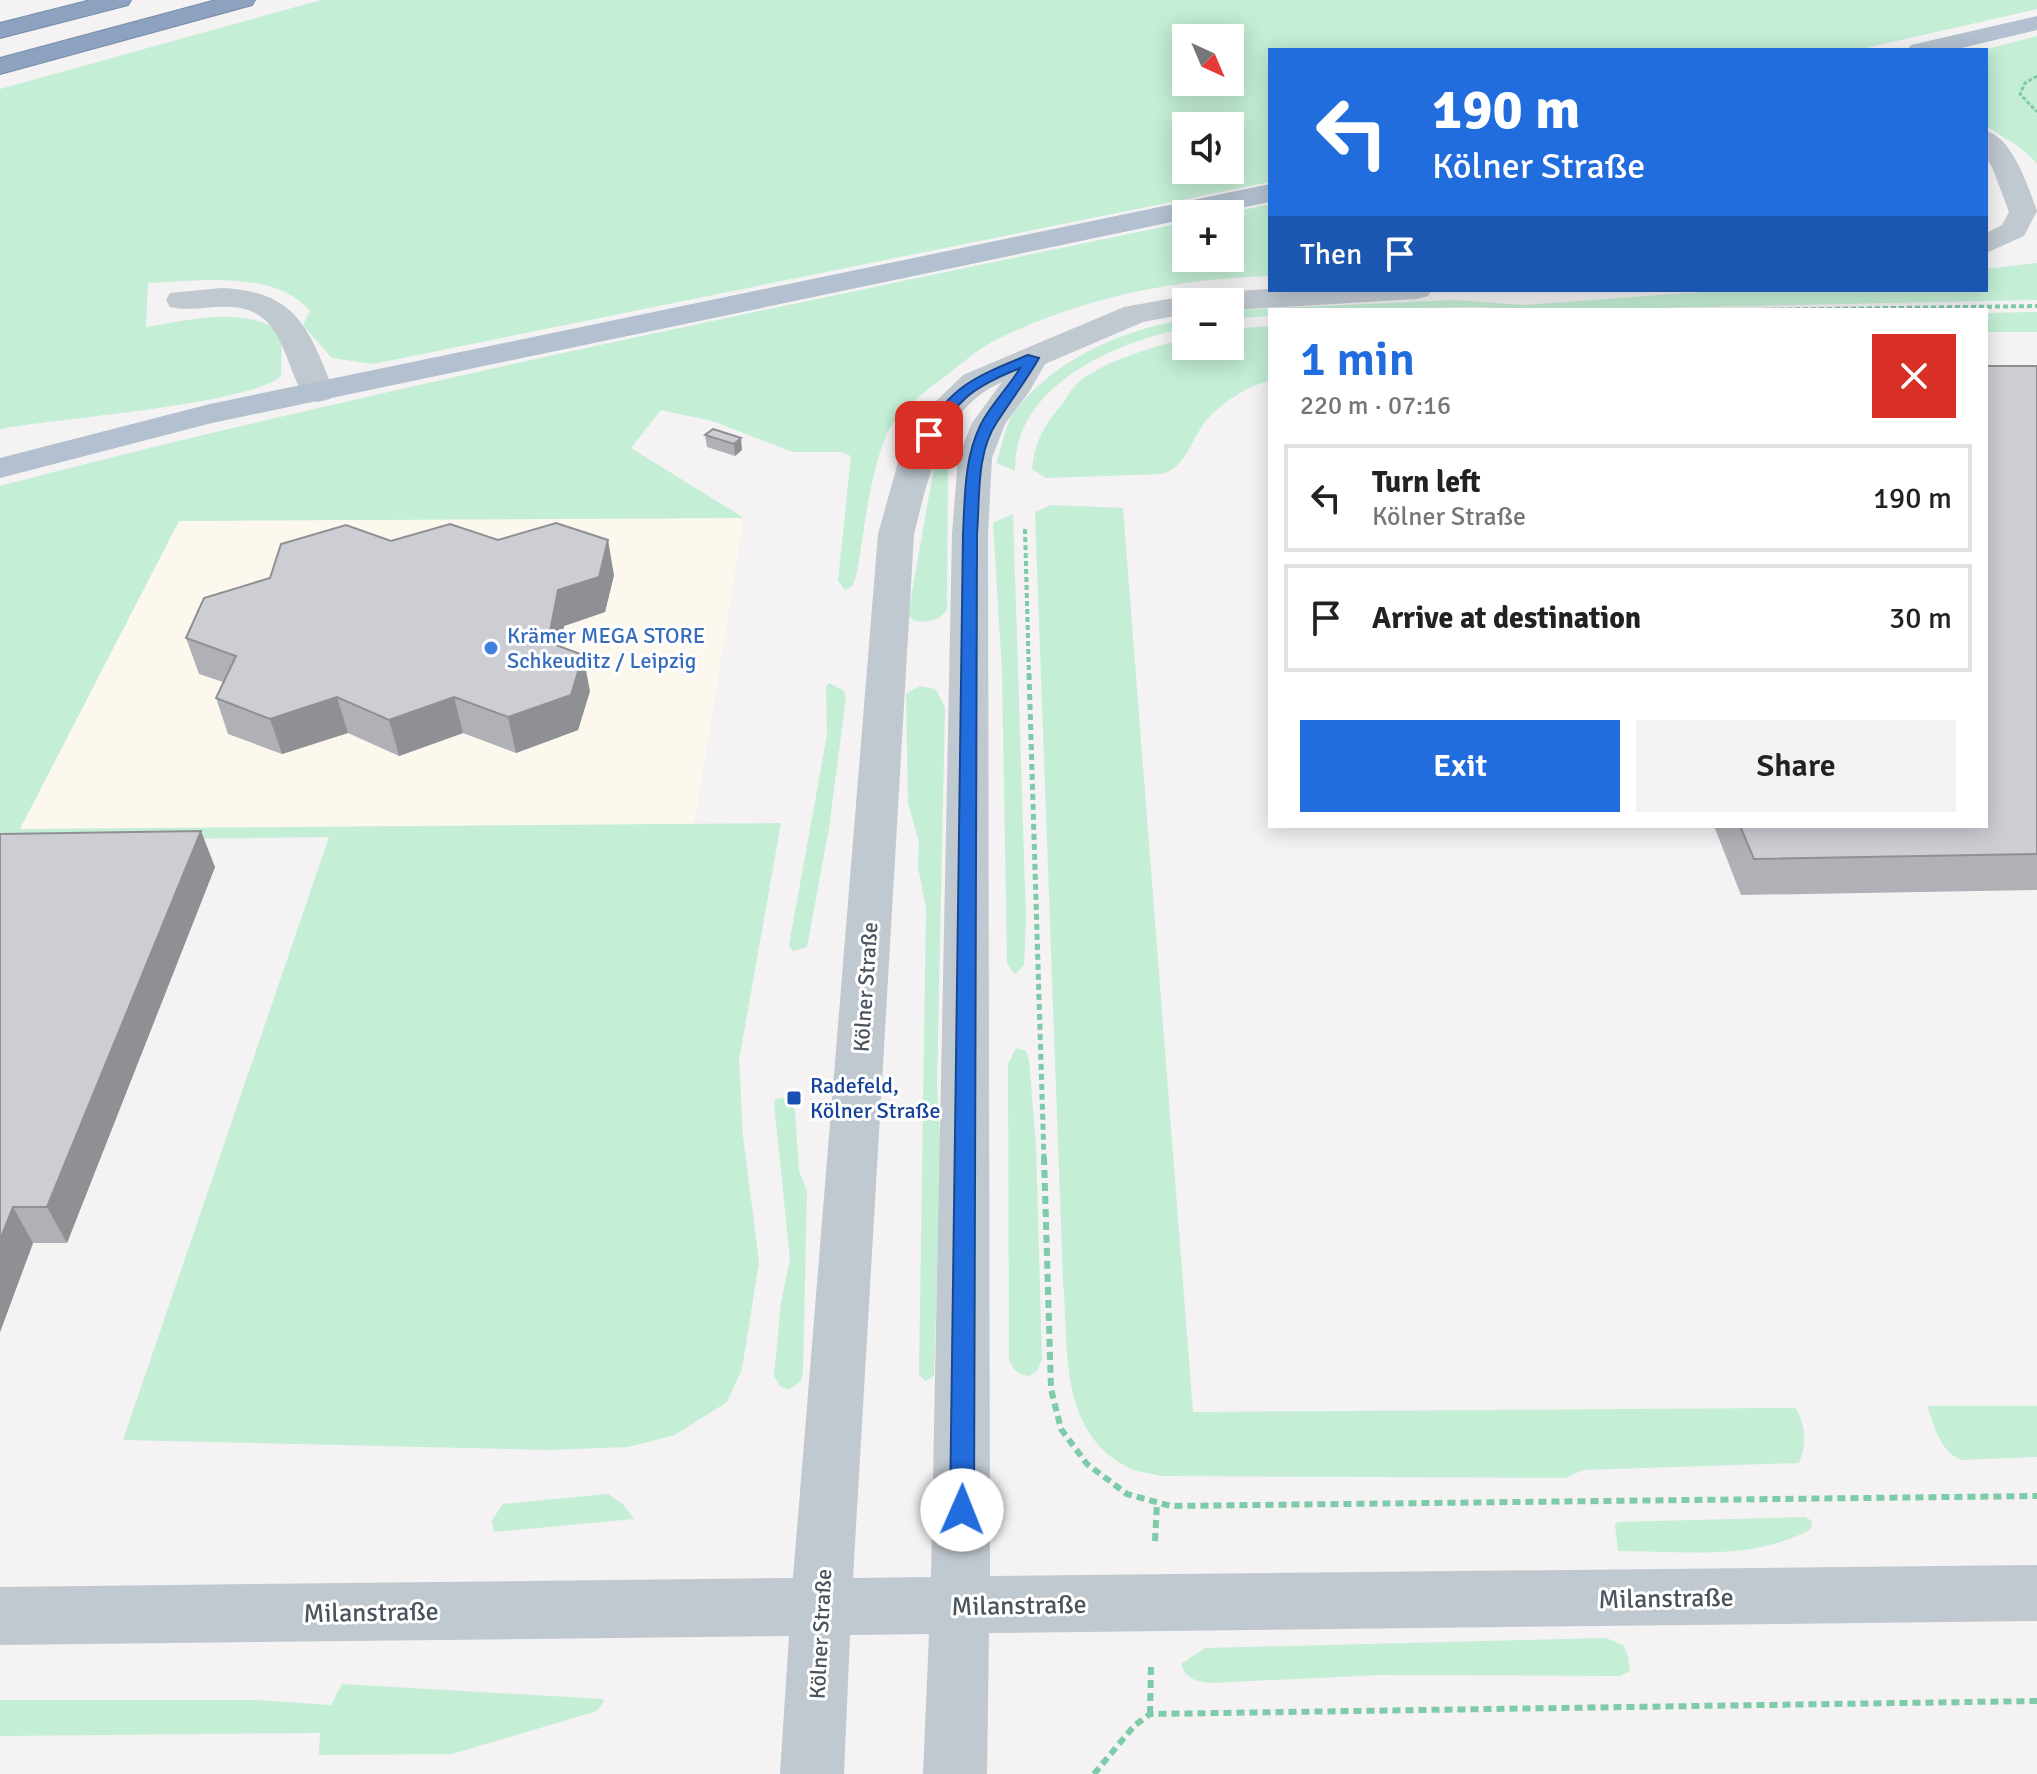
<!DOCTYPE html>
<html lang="en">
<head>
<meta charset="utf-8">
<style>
	:root { --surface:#fff; --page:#f2f2f2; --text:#222; --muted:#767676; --line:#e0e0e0; --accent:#226dde }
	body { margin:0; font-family:Signika,sans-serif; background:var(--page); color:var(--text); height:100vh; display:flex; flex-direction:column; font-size:30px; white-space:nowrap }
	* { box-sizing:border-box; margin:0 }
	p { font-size:26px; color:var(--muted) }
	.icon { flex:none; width:44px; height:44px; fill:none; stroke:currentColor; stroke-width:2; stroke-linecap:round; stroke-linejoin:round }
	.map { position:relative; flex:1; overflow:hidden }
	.sheet { position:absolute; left:1268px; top:308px; width:720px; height:520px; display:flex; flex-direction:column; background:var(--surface); border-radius:0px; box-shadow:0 4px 20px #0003 }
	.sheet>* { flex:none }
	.guide { position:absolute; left:1268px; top:48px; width:720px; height:244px; border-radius:0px; box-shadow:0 4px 20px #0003; background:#226dde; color:#fff; overflow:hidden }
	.needle { width:52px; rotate:136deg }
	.tools { position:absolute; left:1172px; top:24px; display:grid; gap:16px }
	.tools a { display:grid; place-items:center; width:72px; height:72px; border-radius:0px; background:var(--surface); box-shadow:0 4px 20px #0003; font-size:40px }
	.pin { position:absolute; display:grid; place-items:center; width:68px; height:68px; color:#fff; margin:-34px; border-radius:16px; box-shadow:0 4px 12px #0006 }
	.me { position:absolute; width:88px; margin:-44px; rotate:1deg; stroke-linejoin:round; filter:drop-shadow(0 0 6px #0008) }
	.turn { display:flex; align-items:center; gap:28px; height:168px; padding:0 32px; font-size:36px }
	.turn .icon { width:104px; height:104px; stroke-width:2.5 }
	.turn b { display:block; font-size:56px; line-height:68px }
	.then { display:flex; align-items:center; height:76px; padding:0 32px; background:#0003; gap:16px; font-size:30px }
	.round { display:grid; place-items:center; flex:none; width:84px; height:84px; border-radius:0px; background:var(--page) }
	.overview { display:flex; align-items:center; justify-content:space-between; height:136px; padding:0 32px }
	h1 { font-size:48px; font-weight:600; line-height:60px; color:var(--accent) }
	.button { display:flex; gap:16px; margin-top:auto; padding:16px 32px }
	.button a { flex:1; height:92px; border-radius:0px; background:var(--accent); color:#fff; font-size:32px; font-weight:600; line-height:92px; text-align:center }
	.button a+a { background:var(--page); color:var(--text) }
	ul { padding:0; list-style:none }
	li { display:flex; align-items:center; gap:24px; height:108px; margin:0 16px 12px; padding:0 16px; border:4px solid var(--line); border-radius:0px }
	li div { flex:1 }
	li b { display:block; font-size:30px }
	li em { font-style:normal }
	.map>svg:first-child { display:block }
	.commercial { fill:#fcf8ee }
	.green { fill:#c4eed6; fill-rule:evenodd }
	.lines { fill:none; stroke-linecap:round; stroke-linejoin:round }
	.highway-casing { stroke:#778daa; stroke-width:2 }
	.path-far3 { stroke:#7dcba8; stroke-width:3; stroke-dasharray:4 2; stroke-linecap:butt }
	.path-far2 { stroke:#7dcba8; stroke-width:4; stroke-dasharray:5 3; stroke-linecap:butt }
	.path-far1 { stroke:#7dcba8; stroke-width:5; stroke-dasharray:6 4; stroke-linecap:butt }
	.path { stroke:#7dcba8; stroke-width:6; stroke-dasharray:8 5; stroke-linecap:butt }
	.minor { fill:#c0c8d0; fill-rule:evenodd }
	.major { fill:#b3c0cf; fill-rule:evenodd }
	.highway { fill:#8ca2be; fill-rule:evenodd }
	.wall { fill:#afb1b6 }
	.shaded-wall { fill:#8f9094 }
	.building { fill:#ccced4; stroke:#8f9094; stroke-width:2 }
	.route { fill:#226dde; stroke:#164790; stroke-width:2 }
	.shop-dot { fill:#3f7fe0; stroke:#fff; stroke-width:3 }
	.transit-dot { fill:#1a4fb4; stroke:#fff; stroke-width:3 }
	.labels { text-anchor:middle; stroke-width:6; stroke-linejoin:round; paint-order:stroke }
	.shop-label { font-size:22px; fill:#366cbe; stroke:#fff; text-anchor:start }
	.street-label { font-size:22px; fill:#4a545f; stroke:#fff }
	.transit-label { font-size:22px; fill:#164399; stroke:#fff; text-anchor:start }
	.near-street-label { font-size:26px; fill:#4a545f; stroke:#fff }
</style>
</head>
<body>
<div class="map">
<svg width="2037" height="1774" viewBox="0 0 2037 1774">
	<rect width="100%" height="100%" fill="#f4f2f2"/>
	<polygon class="commercial" points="744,518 694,825 19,829 179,521"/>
	<g class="green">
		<path d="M321 0H2037V9L1857 50H1270V182L373 364 332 358 303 325 310 311C277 269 196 281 148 283L146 327C188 320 245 305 282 333L281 376C248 405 55 418 0 429V89ZM1186 38H1230V82H1186ZM1186 126H1230V170H1186Z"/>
		<polygon points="2037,36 2037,163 2021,148 1986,126 1986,50 1983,50"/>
		<path d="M1270 204V276C1175 279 1078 298 992 342 975 351 959 366 943 378 924 392 897 412 887 434 868 478 865 531 856 577L852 586 845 590 838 581 851 456 841 452H793L712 421 661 410 631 448 744 518 179 521 20 829 781 823 739 1060 743 1136 759 1262 742 1369 727 1402 675 1435 628 1447 549 1450 123 1440 329 837 0 841V486C392 384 790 305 1186 222V258H1230V214H1224Z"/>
		<polygon points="2037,263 2037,300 1555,310 1477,307 1270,310 1270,316 1230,319 1230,310 1455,300 1523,305 1729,290 1986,290 1986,269"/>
		<polygon points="2037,312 2037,332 1986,332 1986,313"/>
		<path d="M1186 319V328C1115 342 1013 386 1015 471L996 463C1002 448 1005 424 1015 411 1056 358 1121 331 1186 319Z"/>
		<path d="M1270 326V381C1248 385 1218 405 1205 422 1190 442 1186 467 1162 474L1046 478 1032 469C1034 444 1043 427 1059 408 1065 402 1068 394 1073 388 1092 364 1157 346 1186 338V346H1230V329Z"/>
		<path d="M942 454H952L957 458 948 470 947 610C938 621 928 623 914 621L908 615 936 456Z"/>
		<path d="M1051 505 1123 508 1193 1412 1796 1408C1806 1427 1807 1444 1799 1463L1583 1470 1566 1478 1161 1476C1150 1473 1135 1472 1125 1466 1058 1428 1069 1348 1063 1280L1035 512Z"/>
		<polygon points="1013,514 1026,919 1024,965 1015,974 1007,964 1002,672 993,523"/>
		<polygon points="829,683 843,690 846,697 829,828 807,947 793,951 789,945 827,735 826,687"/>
		<polygon points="920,686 936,689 945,708 937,1085 941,1152 934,1376 925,1381 919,1374 926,908 918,867 919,842 908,803 906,694"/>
		<path d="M1016 1048 1026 1051 1029 1060 1036 1146 1042 1359 1037 1371 1029 1376C1017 1375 1012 1369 1009 1358L1008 1064Z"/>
		<polygon points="789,1097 795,1111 799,1171 807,1191 803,1371 801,1381 788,1390 780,1386 774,1376 781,1303 790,1259 774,1103 776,1099"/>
		<path d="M1927 1406H2037V1457L1961 1460C1939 1450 1935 1427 1927 1406Z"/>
		<polygon points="608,1494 623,1504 634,1519 494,1532 492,1520 503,1504"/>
		<path d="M1805 1517 1812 1521 1811 1529C1754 1561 1682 1551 1618 1551L1615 1525 1618 1522Z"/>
		<path d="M1606 1638 1623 1645 1628 1656 1630 1671 1620 1676 1380 1675 1210 1683C1197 1682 1185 1678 1181 1664L1205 1648Z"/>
		<polygon points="342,1684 603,1699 604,1701 597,1711 452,1754 319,1755 320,1733 0,1736 0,1700 257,1700 331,1705"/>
	</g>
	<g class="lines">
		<defs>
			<g id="highway">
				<polygon points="91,0 131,0 128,5 0,38 0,23"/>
				<polygon points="216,0 255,0 252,5 0,74 0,58"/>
			</g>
		</defs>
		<use href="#highway" class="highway-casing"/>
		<polyline class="path-far3" points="2037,76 2025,83 2020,94 2037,112"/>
		<g class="path-far2">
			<polyline points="1755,310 2037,306"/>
			<polyline points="1025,529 1029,676"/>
		</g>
		<polyline class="path-far1" points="1029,674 1044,1159"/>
		<g class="path">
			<polyline points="1044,1157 1051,1389 1061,1429 1087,1464 1127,1494 1171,1506 2037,1496"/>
			<polyline points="1155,1541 1157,1502"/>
			<polyline points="1150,1714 1151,1663"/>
			<polyline points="1094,1774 1134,1726 1150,1714 2037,1701"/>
		</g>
		<g class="minor">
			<path d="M1986 131C2013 138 2028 187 2037 211L2024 236 1986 253V233L2002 225 2009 212 1992 167 1986 158Z"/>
			<path d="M221 288C297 291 309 329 334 392L330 399 318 402 306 399C283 365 285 311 233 307 212 305 190 312 170 307L166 300 170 293Z"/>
			<path d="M1270 289 1432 290 1428 296 1417 299 1230 310V302H1186V314L1143 322 1045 364 1029 392 1005 424 992 458 988 534 990 1576 2037 1565V1621L989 1633 987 1774H923L929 1634 850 1635 844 1774H780L789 1636 0 1645V1587L793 1578 878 534 900 455 928 409 963 375 1124 307 1201 293ZM1002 382 972 423 958 458 952 534 931 1577 853 1578 914 534C929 476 941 409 1002 382Z"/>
		</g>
		<g class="major">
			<polygon points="2037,16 2037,30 1953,50 1907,50 1911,45"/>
			<polygon points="1270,184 1270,202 1211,214 1186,214 1186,219 212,423 0,478 0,458 210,404"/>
		</g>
		<use href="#highway" class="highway"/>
	</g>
	<g class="wall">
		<polygon points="2037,366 2037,890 1741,895 1714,826 1986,826"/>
		<polygon points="713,429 742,450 735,456 707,447 705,435"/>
		<polygon points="498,540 614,575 605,612 564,626 560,647 590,691 578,730 516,753 463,733 399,756 348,733 282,754 228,734 216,698 223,682 199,674 186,638 391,541"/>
		<polygon points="0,834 215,867 67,1243 33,1243 0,1332"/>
	</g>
	<g class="shaded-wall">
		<polygon points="741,438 742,450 735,456 734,444"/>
		<polygon points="608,540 614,575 605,612 564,626 555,678 548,642 558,590"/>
		<polygon points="583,655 590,691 578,730 516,753 508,717"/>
		<polygon points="337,697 348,733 282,754 270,719"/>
		<polygon points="454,697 463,733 399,756 389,720"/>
		<polygon points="201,831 215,867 67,1243 47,1207"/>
		<polygon points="13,1207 33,1243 0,1332 0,1240"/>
	</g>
	<g class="building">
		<polygon points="1986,366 2037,366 2037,854 1754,859 1740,826 1986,826"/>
		<polygon points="713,429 741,438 734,444 705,435"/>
		<polygon points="556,523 608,540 599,577 558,590 548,642 583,655 571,695 508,717 454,697 389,720 337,697 270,719 216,698 236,656 186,638 204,598 270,578 281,544 346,525 391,541 450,524 498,540"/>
		<polygon points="201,831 47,1207 13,1207 0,1240 0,834"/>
	</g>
	<path class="route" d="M1028 355 1039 358C1026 381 1011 400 997 422 976 453 980 497 977 534L974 1510 970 1518 962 1521 953 1518 950 1510 963 534C965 496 964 458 981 424 991 404 1009 387 1020 368 975 386 960 397 934 438L922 435C952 385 975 377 1028 355Z"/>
	<circle class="shop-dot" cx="491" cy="648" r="8"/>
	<rect class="transit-dot" x="786" y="1090" width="16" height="16" rx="4"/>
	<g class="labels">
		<g class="shop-label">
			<text x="507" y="643">Krämer MEGA STORE<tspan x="507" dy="25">Schkeuditz / Leipzig</tspan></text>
		</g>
		<g class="street-label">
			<text transform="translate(865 987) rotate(-86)" y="8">Kölner Straße</text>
			<text transform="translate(820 1634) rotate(-87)" y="8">Kölner Straße</text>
		</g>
		<g class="transit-label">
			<text x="810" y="1093">Radefeld,<tspan x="810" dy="25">Kölner Straße</tspan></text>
		</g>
		<g class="near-street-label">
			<text transform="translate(1666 1598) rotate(-1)" y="9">Milanstraße</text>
			<text transform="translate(1019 1605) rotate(-1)" y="9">Milanstraße</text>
			<text transform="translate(371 1612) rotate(-1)" y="9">Milanstraße</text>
		</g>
	</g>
</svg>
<div class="tools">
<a><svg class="needle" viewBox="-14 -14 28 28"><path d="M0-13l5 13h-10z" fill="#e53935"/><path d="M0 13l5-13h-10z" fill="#767676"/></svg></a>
<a><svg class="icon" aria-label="sound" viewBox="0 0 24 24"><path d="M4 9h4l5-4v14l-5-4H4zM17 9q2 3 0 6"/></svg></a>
<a>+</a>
<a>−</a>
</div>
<div class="pin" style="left:929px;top:435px;background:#d93025"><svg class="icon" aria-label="arrive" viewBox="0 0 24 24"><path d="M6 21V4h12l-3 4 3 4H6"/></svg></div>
<svg class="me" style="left:962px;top:1510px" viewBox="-20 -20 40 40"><circle r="19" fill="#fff"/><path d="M0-13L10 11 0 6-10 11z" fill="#226dde"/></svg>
<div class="guide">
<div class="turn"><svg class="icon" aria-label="left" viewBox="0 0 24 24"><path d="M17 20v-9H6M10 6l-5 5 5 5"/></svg><div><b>190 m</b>Kölner Straße</div></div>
<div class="then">Then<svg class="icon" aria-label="arrive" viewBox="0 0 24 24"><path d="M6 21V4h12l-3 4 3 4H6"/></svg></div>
</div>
<section class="sheet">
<div class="overview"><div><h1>1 min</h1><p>220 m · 07:16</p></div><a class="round" style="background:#d93025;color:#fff"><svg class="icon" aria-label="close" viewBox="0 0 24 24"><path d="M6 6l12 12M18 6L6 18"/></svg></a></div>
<ul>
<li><svg class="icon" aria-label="left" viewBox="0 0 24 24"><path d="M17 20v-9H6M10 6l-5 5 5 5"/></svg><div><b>Turn left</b><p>Kölner Straße</p></div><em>190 m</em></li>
<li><svg class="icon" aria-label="arrive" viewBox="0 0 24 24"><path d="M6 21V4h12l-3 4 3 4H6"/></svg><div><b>Arrive at destination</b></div><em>30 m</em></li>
</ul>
<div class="button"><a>Exit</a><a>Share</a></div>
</section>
</div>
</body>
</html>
